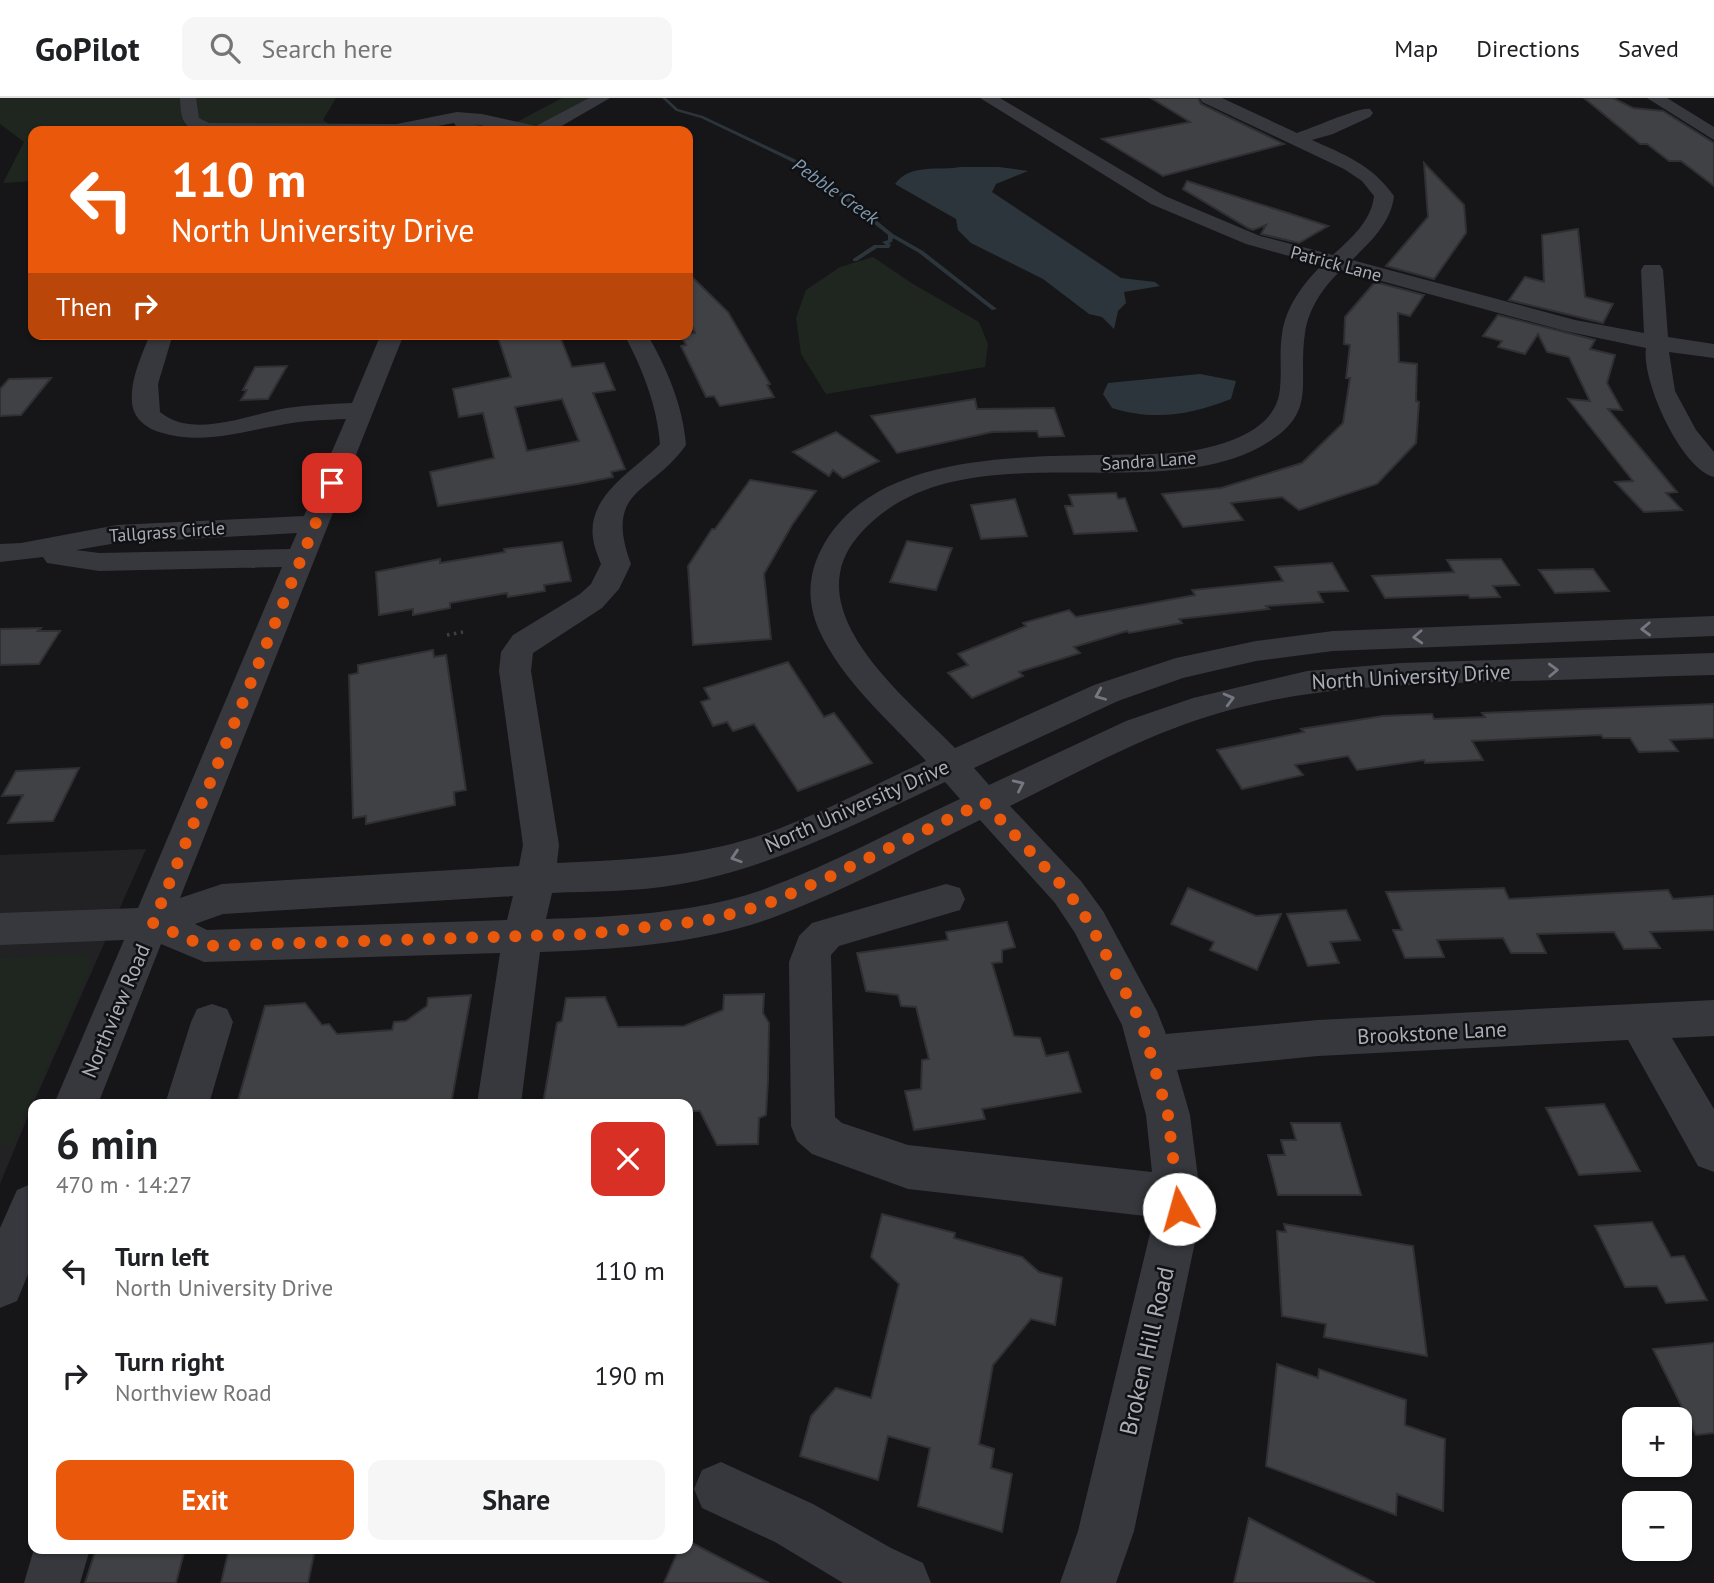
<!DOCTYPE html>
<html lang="en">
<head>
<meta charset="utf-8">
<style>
	:root { --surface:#fff; --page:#f6f6f6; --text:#202124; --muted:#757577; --line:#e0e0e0; --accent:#ea580c }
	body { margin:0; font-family:"PT Sans",sans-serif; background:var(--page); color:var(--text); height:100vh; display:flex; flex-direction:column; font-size:26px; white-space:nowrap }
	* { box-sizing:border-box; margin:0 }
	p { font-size:23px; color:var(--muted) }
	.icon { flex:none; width:38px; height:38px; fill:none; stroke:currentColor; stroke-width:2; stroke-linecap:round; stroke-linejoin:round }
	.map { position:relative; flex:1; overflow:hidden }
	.side { position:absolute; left:28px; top:1001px; width:665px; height:455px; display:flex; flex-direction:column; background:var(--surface); border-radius:14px; box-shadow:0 2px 5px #0004 }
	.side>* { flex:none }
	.hud { position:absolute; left:28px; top:28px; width:665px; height:214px; border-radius:14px; box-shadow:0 2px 5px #0004; background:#ea580c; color:#fff; overflow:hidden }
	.controls { position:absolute; left:1622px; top:1309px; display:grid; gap:14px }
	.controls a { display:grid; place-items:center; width:70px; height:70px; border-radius:14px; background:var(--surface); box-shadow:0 2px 5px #0004; font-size:35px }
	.pin { position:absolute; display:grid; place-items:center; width:60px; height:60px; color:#fff; margin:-30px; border-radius:14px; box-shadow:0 4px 10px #0006 }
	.me { position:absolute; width:77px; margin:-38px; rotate:353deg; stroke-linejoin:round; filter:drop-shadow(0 0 5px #0008) }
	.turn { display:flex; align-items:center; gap:24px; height:147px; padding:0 28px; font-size:32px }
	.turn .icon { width:91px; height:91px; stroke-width:2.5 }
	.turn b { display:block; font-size:49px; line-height:60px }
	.then { display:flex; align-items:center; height:66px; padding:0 28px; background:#0003; gap:14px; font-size:26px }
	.round { display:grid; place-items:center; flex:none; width:74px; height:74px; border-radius:14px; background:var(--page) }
	.head { display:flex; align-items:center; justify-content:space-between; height:119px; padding:0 28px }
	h1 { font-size:42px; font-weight:600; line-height:52px }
	.button { display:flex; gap:14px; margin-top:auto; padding:14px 28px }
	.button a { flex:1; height:80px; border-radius:14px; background:var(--accent); color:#fff; font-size:28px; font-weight:600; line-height:80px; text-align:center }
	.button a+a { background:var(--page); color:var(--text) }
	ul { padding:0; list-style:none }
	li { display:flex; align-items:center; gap:21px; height:105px; padding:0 28px }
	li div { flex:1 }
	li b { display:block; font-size:26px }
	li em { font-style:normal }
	header { display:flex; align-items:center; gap:42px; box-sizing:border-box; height:98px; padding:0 35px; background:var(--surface); border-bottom:2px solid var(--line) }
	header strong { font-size:33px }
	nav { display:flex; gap:38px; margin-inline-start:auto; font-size:24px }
	.search { width:490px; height:63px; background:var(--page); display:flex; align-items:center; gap:18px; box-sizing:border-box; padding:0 24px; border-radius:14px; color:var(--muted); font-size:26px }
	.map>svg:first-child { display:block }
	.built { fill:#222225 }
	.green { fill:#1e261f }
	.water { fill:#2c353c }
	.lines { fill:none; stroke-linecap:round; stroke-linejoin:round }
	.stream { fill:#2c353c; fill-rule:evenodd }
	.building { fill:#404145; stroke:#303034; stroke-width:2; fill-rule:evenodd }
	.path { stroke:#3d3f44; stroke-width:3.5; stroke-dasharray:2.5 4.5; stroke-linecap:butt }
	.minor { fill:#37383d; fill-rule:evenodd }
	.oneway { stroke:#757881 }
	.route { stroke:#ea580c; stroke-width:12; stroke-dasharray:0 21.6 }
	.labels { text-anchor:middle; stroke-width:5; stroke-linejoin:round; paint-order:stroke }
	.far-street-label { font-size:18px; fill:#a8adb8; stroke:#111113 }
	.far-water-label { font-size:19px; font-style:italic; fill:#7f9bb3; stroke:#111113 }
	.street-label { font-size:21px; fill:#a8adb8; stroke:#111113 }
	.near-street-label { font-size:24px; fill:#a8adb8; stroke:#111113 }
</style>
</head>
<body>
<header>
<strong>GoPilot</strong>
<div class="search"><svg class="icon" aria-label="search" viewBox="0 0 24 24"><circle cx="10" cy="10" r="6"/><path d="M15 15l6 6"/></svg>Search here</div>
<nav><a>Map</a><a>Directions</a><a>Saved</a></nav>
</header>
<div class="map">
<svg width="1714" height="1485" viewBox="0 0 1714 1485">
	<rect width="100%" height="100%" fill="#161618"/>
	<polygon class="built" points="146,751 33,1006 0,1086 0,757"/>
	<g class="green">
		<polygon points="0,0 336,0 323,22 330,27 324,33 33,33 33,83 3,85 24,44 0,26"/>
		<polygon points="562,0 593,0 528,33 500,33"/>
		<polygon points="873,159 913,186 979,224 988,246 985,269 826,296 801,256 796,220 806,192 840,169"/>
		<polygon points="73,856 87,857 92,866 13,1046 0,1046 0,860"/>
	</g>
	<g class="water">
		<path d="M961 69H999L1028 73 996 86 992 94 1121 180 1155 184 1160 188 1124 194 1126 205 1118 213 1114 231 1102 219 1089 216 1043 181 971 145 958 132 956 121 895 86C910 65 939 73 961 69Z"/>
		<path d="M1200 276 1236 283 1231 301C1190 317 1154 323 1112 310L1103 296 1108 285Z"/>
	</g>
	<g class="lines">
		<polygon class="stream" points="662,0 666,0 678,11 703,18 811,69 893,136 923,153 997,211 992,212 919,155 893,140 892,144 889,145 891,147 889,150 877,150 857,163 853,163 853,161 874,147 886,147 882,144 888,142 888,137 807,71 701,20 676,13"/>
	</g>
	<g class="building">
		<polygon points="1151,0 1198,0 1201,6 1284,46 1163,78 1102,41 1190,24"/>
		<polygon points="1584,0 1613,0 1633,10 1663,13 1714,45 1714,88 1681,63 1669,63 1647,46 1640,46"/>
		<polygon points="1424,65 1464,107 1466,131 1466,135 1434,181 1386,168 1428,119"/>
		<polygon points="1187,83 1291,116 1328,128 1299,145 1261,136 1266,127 1253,132 1248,130 1183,91"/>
		<polygon points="1578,131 1585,199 1613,206 1603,225 1509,202 1525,179 1544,184 1542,137"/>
		<polygon points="688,175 728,214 770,286 767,287 774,299 720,308 714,298 706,299 681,248 686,247 681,237 695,235 688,219"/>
		<polygon points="1375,184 1424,197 1410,218 1398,215 1399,264 1417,266 1416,303 1419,304 1416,345 1377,386 1299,412 1282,399 1231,405 1243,422 1183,429 1162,396 1221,390 1302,365 1343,325 1350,280 1346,280 1350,247 1344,246 1345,219"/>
		<polygon points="1498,217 1595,242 1590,251 1615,257 1607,285 1622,312 1608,311 1677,394 1666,395 1682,412 1644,414 1640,410 1615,384 1633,383 1568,301 1590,303 1569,259 1547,254 1538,236 1525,256 1498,249 1502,243 1483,238"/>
		<path d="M497 236H559L572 269 604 265 615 292 593 295 625 371 611 374 613 379 578 386 438 408 430 374 494 360 483 315 459 319 453 291 511 279ZM562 301 579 343 527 353 515 309Z"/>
		<polygon points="287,268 268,301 241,302 247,292 243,292 255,269"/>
		<polygon points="51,280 21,317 0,318 0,291 9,281"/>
		<polygon points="975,301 977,311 1054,310 1064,338 1039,339 1037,333 992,334 897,355 871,318"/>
		<polygon points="836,334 879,363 843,380 833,372 829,378 793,354"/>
		<polygon points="750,382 816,393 792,427 764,476 771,541 693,547 688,468 712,431 715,431"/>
		<polygon points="1116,395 1118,401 1125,400 1137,433 1074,436 1065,408 1073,408 1069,397"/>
		<polygon points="1015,401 1027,438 981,441 971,407"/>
		<polygon points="907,443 952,450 936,492 890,484"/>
		<polygon points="562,444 571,483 544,487 545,493 508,499 507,495 450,505 450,510 413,517 413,511 379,517 376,474 440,461 440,465 505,454 504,451"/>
		<polygon points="1501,461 1519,487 1493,488 1500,499 1470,500 1468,497 1385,500 1372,478 1454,474 1447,462"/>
		<polygon points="1332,465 1348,493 1318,494 1323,504 1266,508 1269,511 1179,521 1182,525 1129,535 1127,533 1074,549 1080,555 1019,574 1023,578 972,600 948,575 968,567 958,556 1026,528 1023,525 1069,512 1076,519 1195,497 1192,492 1283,483 1275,469"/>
		<polygon points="1593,471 1609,493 1555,495 1539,472"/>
		<polygon points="41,530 38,533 60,533 39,566 0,567 0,531"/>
		<polygon points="433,552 434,559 446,557 466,692 454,694 455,707 366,726 366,718 353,720 349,577 358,575 358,567"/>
		<polygon points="788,564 824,619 834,615 872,665 798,693 754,626 733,633 727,624 713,628 701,604 710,601 704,590"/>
		<polygon points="1714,606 1714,640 1670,642 1678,653 1639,654 1630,640 1603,640 1601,637 1472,643 1483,662 1425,665 1424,662 1357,672 1348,658 1295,667 1303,677 1242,691 1217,652 1304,634 1301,631 1383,618 1432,616 1434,621 1485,619 1482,615"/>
		<polygon points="79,670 53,723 8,725 23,697 2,698 16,673"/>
		<polygon points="1188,790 1256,818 1281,816 1257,872 1210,852 1214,844 1171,826"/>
		<polygon points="1504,790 1509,801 1668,792 1673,801 1714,798 1714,832 1650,834 1660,850 1624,851 1614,834 1537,836 1546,855 1511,855 1503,840 1437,842 1444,859 1405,860 1393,832 1402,832 1386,794"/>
		<polygon points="1346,812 1360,842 1330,844 1339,865 1308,868 1287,816"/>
		<polygon points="1007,824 1015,849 1002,852 1002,864 992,865 1014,938 1040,940 1046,958 1068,954 1081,994 982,1011 985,1021 914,1032 905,993 921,991 922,962 929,961 916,909 901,908 898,897 866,893 857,855 948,842 946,834"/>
		<polygon points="764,896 763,915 769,925 768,982 766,1017 759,1020 758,1046 717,1047 700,1013 688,1013 688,1006 543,1006 557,925 562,923 566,900 605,899 618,929 684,928 723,912 724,897"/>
		<polygon points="471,897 451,1006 237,1006 265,908 305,905 322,927 329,926 337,936 392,932 394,924 406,923 427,908 428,900"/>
		<polygon points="1604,1006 1640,1073 1579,1077 1546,1010"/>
		<polygon points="1291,1025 1340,1025 1361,1097 1278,1097 1268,1057 1285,1057 1281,1042 1296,1042"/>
		<polygon points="882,1116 955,1135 954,1140 1022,1159 1039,1174 1062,1180 1055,1227 1031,1221 993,1267 979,1346 994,1351 991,1370 1012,1376 1002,1434 918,1408 930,1350 888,1338 878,1382 800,1358 811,1318 836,1290 871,1300 899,1186 871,1159"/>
		<polygon points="1652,1124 1671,1159 1684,1158 1707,1202 1666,1205 1657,1188 1625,1189 1595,1128"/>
		<polygon points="1284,1126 1413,1148 1427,1258 1324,1239 1326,1226 1282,1218 1277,1133 1286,1134"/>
		<polygon points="1714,1245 1714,1335 1696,1337 1653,1251"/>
		<polygon points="1277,1266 1318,1280 1319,1271 1406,1302 1405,1327 1445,1341 1443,1413 1397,1396 1396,1417 1266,1368"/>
		<polygon points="1249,1420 1375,1485 1234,1485"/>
		<polygon points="688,1443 769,1485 664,1485 679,1451 688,1451"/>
		<polygon points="96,1451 185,1451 176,1485 85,1485"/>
		<polygon points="229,1451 315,1451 308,1485 221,1485"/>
	</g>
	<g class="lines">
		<polyline class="path" points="447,537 463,534"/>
		<g class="minor">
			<path d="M180 0H196L199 20 209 25 397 26 457 14 482 16 536 28 589 0H610L553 33H512L473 26 485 29 488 33H459L454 25 412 33H200C181 29 181 18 180 0Z"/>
			<path d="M980 0H1000L1165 98 1260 138 1333 157C1351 140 1371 124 1374 98L1362 83 1344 71 1202 4 1200 0H1222L1297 35C1313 30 1359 9 1370 11L1373 15 1370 19 1333 36 1312 42C1345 57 1371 66 1394 98 1391 125 1370 144 1352 162L1575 222 1644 235 1641 172 1644 167H1660L1663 172 1668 239 1714 246V260L1669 254 1675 293 1696 332 1714 354V379C1681 371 1641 282 1646 250L1565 233 1341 172C1323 190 1309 209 1305 235 1297 288 1320 316 1260 349 1146 410 955 327 859 437 793 513 907 600 955 650L1094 587 1176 560 1256 543 1333 533 1714 518V538L1333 553 1256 563 1183 580 1118 603 974 670 989 687 1126 623 1193 600 1307 573 1401 565 1714 555V577C1638 579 1562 582 1486 584 1390 587 1294 590 1203 620 1135 642 1073 677 1010 708L1081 783 1103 813 1157 913 1166 936 1318 922 1714 902V938L1672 940 1714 1011V1074L1698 1068 1628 942 1318 958 1177 972 1190 1017 1202 1111 1134 1433 1116 1485H1060L1078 1433 1154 1119 908 1091 812 1056 797 1043 791 1028 789 864 799 838 812 825 946 786 960 790 965 801 960 812 839 848 831 857 835 1019 842 1025 908 1047 1152 1074 1146 1017 1122 927 1075 835 1055 805 980 722C913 755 846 792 777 818 703 846 618 851 540 854L521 1006H477L500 855 204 864 161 846 98 1006H54L124 842 0 847V815L138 810 282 469 99 473 47 465 43 459 0 464V446L21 445 117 427 304 418 346 321C326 322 306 322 286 326 242 333 204 348 159 334 144 329 133 319 132 304 130 281 142 257 150 236H173L158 286 160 314C194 342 249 316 287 310 308 307 330 306 352 305L381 236H404L180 800 222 786 519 768 523 747 499 573 501 554 513 537 580 496 591 486 601 466C598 458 594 449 593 440 587 397 635 372 660 346 657 307 642 270 624 236H647C667 270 683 308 686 347 651 397 603 390 631 466L619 491 602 510 533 555 531 573 559 747 557 765C613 762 668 761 723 748 790 733 863 692 926 663 889 622 842 583 819 532 806 502 808 474 824 446 888 336 1078 364 1185 354 1222 348 1277 334 1280 290 1282 272 1279 254 1282 236 1286 208 1303 186 1322 167L1246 146 1151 106ZM297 435 290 451 99 455 76 452 117 445ZM945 684 960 701C893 732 826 770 756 794 695 815 611 819 546 821L552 795C592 793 635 794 675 787 771 771 857 725 945 684ZM513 798 507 822 207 832 195 826 223 816Z"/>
			<polygon points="1647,0 1667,0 1714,29 1714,42"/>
			<polygon points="212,906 227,911 233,924 209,1006 165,1006 191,924 197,911"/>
			<polygon points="33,1085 33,1164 17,1203 0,1210 0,1130 17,1092"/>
			<polygon points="721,1364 813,1406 891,1450 923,1465 931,1485 843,1485 775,1444 702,1410 694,1391 702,1372"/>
			<polygon points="34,1451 90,1451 80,1485 24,1485"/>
		</g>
	</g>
	<defs><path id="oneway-chevron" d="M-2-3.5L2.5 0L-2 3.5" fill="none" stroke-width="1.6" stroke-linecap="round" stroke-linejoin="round" transform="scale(1.75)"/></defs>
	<g class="oneway">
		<use href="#oneway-chevron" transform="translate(1646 531) rotate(178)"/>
		<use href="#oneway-chevron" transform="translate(1418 539) rotate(177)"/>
		<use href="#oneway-chevron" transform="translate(1553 572) rotate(-2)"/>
		<use href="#oneway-chevron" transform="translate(1100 597) rotate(157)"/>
		<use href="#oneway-chevron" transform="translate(1229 601) rotate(-15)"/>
		<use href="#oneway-chevron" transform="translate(1019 687) rotate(-25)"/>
		<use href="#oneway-chevron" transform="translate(736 759) rotate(162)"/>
	</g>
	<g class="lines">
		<polyline class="route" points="332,385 153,825 204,848 587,836 708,822 764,807 829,779 984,704 1068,794 1089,824 1142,926 1168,1017 1179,1111"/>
	</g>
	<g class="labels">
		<g class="far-street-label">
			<text transform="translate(1336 166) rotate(15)" y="6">Patrick Lane</text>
			<text transform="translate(1149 363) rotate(-4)" y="6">Sandra Lane</text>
			<text transform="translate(167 434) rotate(-4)" y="6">Tallgrass Circle</text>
		</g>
		<g class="far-water-label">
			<text transform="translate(836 93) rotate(35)" y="7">Pebble Creek</text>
		</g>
		<g class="street-label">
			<text transform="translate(1411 579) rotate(-3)" y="7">North University Drive</text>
			<text transform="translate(857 708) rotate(-24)" y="7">North University Drive</text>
			<text transform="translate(116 913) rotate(-67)" y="7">Northview Road</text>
			<text transform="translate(1432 935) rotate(-3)" y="7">Brookstone Lane</text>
		</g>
		<g class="near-street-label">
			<text transform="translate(1147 1253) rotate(-77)" y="8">Broken Hill Road</text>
		</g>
	</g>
</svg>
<div class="controls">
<a>+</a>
<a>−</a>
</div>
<div class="pin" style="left:332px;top:385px;background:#d93025"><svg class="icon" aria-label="arrive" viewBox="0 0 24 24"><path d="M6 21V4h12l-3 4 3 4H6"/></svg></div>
<svg class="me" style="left:1179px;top:1111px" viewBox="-20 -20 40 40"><circle r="19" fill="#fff"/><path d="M0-13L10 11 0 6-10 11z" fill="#ea580c"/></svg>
<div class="hud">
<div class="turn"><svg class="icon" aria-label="left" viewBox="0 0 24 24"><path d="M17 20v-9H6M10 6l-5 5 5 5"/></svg><div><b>110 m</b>North University Drive</div></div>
<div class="then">Then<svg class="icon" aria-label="right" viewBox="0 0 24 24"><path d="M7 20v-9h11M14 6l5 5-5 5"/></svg></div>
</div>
<section class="side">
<div class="head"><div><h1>6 min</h1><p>470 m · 14:27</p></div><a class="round" style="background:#d93025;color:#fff"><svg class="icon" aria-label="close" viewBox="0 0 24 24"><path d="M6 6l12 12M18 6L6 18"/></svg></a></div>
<ul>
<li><svg class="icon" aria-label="left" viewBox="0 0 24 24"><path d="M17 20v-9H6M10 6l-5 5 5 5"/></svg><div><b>Turn left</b><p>North University Drive</p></div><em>110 m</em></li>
<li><svg class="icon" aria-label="right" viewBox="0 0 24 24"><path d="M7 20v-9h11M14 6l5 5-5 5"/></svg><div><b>Turn right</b><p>Northview Road</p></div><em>190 m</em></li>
</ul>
<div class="button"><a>Exit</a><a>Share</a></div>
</section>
</div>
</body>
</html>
